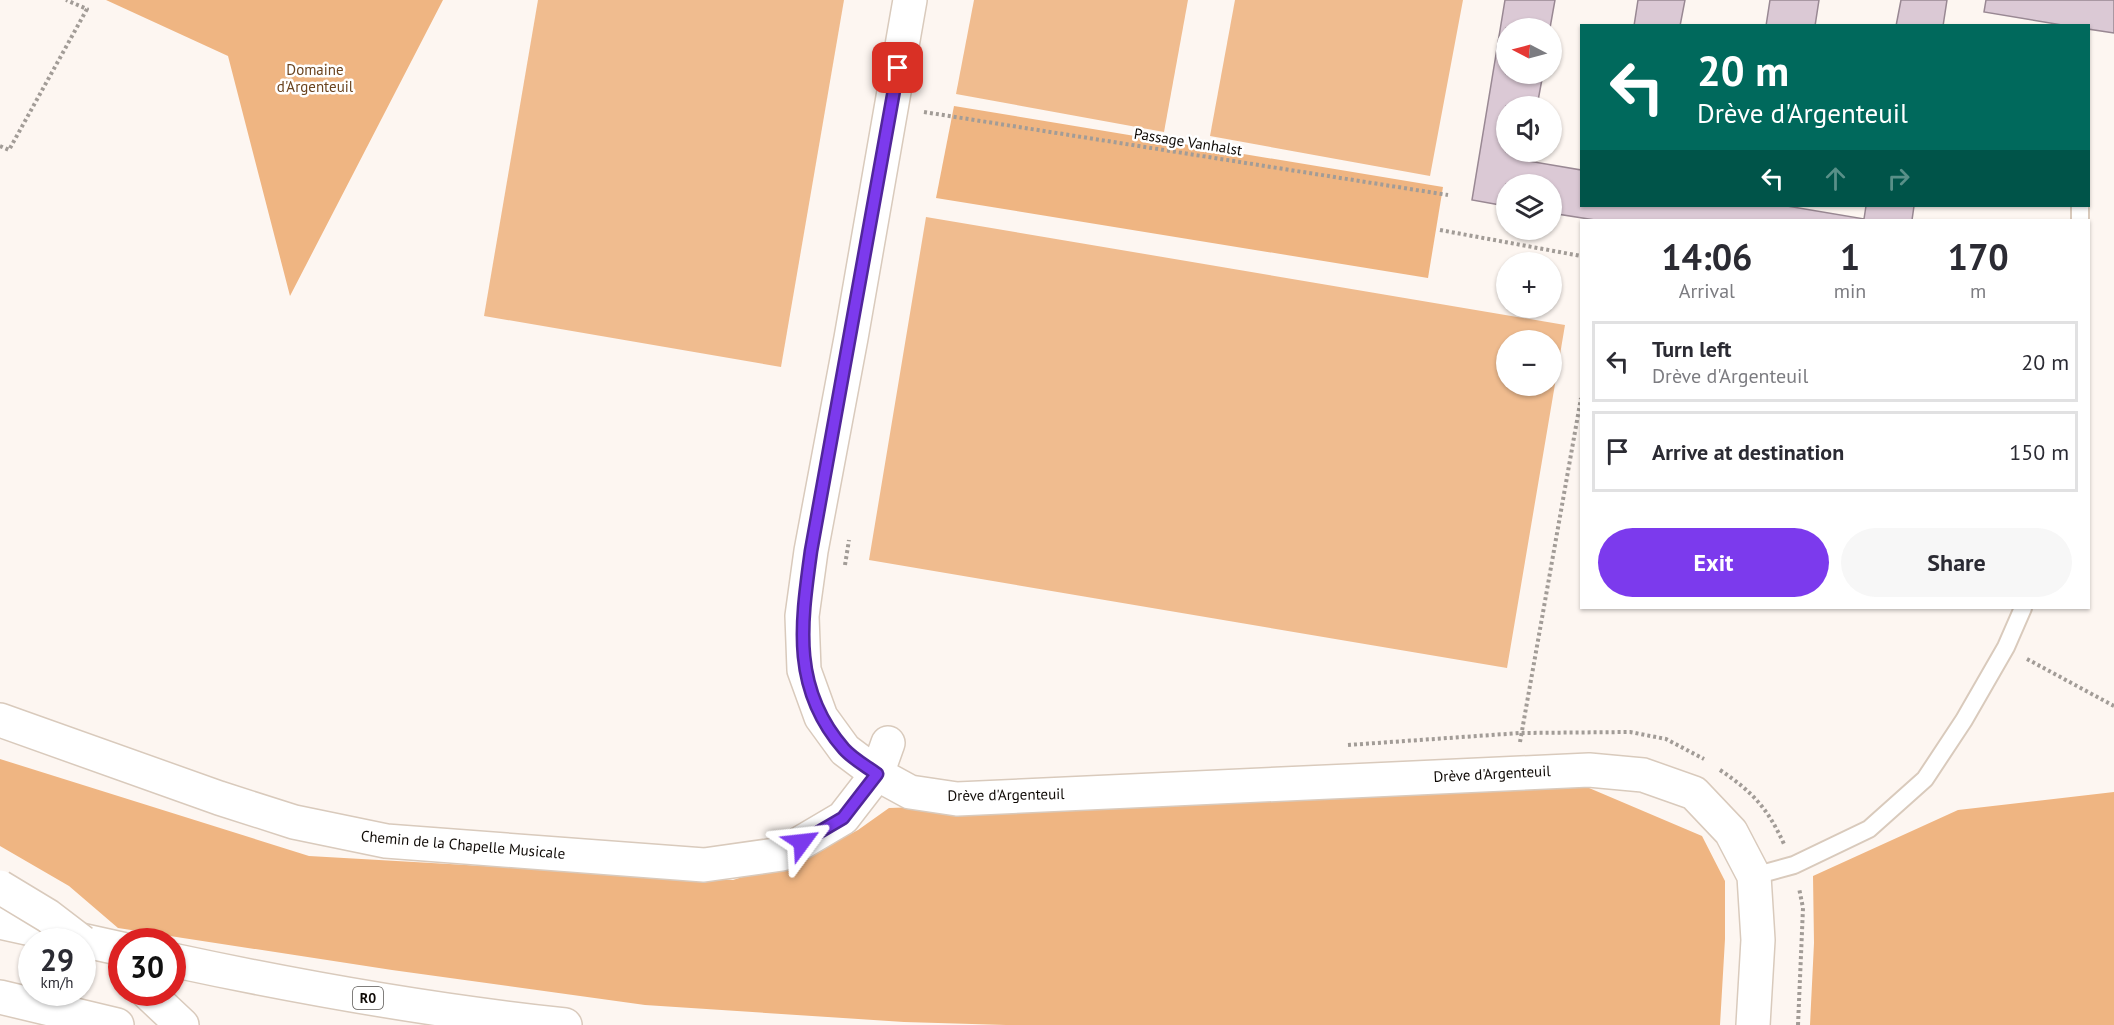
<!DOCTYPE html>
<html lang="en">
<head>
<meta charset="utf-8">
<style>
	:root { --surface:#fff; --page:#f7f7f7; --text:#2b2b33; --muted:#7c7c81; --line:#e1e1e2; --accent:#7c3aed }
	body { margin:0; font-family:"PT Sans",sans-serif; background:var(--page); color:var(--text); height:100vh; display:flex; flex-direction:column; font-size:22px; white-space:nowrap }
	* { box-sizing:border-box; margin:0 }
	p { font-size:20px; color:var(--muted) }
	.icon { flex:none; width:33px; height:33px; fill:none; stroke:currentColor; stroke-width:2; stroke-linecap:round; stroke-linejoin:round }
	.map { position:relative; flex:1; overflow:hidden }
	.details { position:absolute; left:1580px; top:219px; width:510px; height:390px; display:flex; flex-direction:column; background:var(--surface); border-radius:0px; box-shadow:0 2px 4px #0004 }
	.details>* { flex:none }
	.hud { position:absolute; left:1580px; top:24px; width:510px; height:183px; border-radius:0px; box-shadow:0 2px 4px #0004; background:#00695c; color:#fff; overflow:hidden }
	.needle { width:39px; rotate:276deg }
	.controls { position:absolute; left:1496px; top:18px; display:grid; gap:12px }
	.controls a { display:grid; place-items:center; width:66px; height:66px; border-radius:50%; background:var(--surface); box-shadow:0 2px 4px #0004; font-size:30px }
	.speed { position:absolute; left:18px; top:928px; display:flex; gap:12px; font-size:30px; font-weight:700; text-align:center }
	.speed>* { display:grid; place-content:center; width:78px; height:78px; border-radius:50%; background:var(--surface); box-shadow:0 2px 4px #0004; line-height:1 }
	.speed small { font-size:15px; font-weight:400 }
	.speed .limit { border:9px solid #d22; background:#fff; color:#111 }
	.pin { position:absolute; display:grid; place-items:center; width:51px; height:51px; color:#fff; margin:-26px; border-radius:12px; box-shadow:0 3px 9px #0006 }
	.me { position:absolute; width:66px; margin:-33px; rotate:60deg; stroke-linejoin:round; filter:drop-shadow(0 0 4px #0008) }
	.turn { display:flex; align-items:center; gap:21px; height:126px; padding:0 18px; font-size:27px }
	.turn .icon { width:78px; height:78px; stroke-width:2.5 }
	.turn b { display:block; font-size:42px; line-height:51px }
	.lanes { display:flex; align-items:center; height:57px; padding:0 18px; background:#0003; justify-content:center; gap:30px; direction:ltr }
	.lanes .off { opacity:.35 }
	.eta { display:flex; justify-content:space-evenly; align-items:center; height:102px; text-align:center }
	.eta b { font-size:36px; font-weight:700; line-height:42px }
	.primary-button { display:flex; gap:12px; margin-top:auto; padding:12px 18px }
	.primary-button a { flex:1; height:69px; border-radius:36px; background:var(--accent); color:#fff; font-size:24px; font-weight:700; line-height:69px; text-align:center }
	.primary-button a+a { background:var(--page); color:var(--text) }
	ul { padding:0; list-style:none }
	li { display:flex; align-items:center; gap:18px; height:81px; margin:0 12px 9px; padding:0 6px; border:3px solid var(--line); border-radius:0px }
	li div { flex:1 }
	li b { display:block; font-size:22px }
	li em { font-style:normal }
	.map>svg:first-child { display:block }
	.green { fill:#f0bc8f; fill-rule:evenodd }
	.forest { fill:#efb582 }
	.building { fill:#dbc9d5; stroke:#998893; stroke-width:1.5 }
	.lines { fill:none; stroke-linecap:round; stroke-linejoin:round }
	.lane-casing { stroke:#d9cabc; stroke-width:20 }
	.street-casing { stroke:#d9cabc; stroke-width:36 }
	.highway-casing { stroke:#d9cabc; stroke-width:36 }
	.path { stroke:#a29c97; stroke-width:4; stroke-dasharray:3 3; stroke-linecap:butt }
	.lane { stroke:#fff; stroke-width:16 }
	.street { stroke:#fff; stroke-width:33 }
	.highway { stroke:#fff; stroke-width:33 }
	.highway-bridge-casing { stroke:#d9cabc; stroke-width:36; stroke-linecap:butt }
	.highway-bridge { stroke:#fff; stroke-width:33 }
	.route-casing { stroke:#51269a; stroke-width:15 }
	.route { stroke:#7c3aed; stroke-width:10 }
	.labels { text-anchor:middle; stroke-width:5; stroke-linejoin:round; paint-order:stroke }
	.shield { fill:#fff; stroke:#575451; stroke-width:1.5 }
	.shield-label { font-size:14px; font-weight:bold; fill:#0f0a06 }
	.park-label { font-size:15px; fill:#6b441f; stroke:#fff }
	.street-label { font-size:15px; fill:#0f0a06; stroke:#fff }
</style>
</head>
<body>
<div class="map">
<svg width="2114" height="1025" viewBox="0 0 2114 1025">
	<rect width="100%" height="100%" fill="#fdf6f1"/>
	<g class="green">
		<polygon points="538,0 844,0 781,367 484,316"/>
		<polygon points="974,0 1188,0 1164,132 956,94"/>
		<polygon points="1235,0 1463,0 1430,176 1210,136"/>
		<path d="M926 217 1565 325 1507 668 869 560ZM1506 340H1551V386H1506Z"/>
	</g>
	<g class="forest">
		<polygon points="106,0 443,0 290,296 228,56"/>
		<polygon points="954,106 1443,187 1428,278 936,198"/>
		<polygon points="0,759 309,856 733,880 807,857 858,830 889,808 1582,785 1702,836 1725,881 1725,939 1720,1025 1006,1025 904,1022 645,1005 392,970 118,928 69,886 0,846"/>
		<polygon points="2114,792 2114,1025 1810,1025 1814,943 1813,876 1958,810"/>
	</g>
	<g class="building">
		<polygon points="1505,0 1555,0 1550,28 1506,28 1506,74 1543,74 1537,106 1506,106 1506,152 1530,152 1528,161 1581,170 1581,206 1787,206 1864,219 1866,206 1914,206 1912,220 1595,220 1551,213 1551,184 1506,184 1506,206 1472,200"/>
		<polygon points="1638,0 1685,0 1680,26 1634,26"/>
		<polygon points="1770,0 1819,0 1815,26 1766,26"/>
		<polygon points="1901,0 1947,0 1943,26 1896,26"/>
		<polygon points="1986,0 2114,0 2114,33 2088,29 2088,26 2068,26 1984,12"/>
	</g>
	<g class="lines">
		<defs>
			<g id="lane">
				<polyline points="2080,220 2080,206"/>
				<polyline points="1754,876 1794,865 1869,829 1925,779 1964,720 2006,647 2023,608"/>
			</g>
			<g id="street">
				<polyline points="910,0 851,338 811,551 802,616 804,670 821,717 845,750 877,774 910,792 957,799 1589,770 1643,775 1694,793 1731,832 1754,876 1758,940 1753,1025"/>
				<polyline points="0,720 219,798 294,822 386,841 704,865 782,854 843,818 877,774 888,743"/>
			</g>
			<g id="highway">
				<polyline points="0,922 122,949"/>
				<path d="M172 960C302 988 433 1011 565 1025"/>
				<polyline points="148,993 182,1025"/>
				<polyline points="0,997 117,1025"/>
			</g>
		</defs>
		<use href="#lane" class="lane-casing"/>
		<use href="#street" class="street-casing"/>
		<use href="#highway" class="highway-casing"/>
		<g class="path">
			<polyline points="924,112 1448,195"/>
			<polyline points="0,146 9,150 87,9 66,0"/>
			<polyline points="1440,230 1581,256"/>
			<polyline points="845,565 849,540"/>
			<polyline points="2027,659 2114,706"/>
			<polyline points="1520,742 1581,398"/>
			<polyline points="1348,745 1520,733 1630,732 1666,739 1704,759"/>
			<path d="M1720 770C1753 792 1768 809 1784 844"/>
			<polyline points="1798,1025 1803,908 1799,888"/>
		</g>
		<use href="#lane" class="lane"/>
		<use href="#street" class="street"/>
		<use href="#highway" class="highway"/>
		<defs>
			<polyline id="highway-bridge" points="0,887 48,916 82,942"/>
		</defs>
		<use href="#highway-bridge" class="highway-bridge-casing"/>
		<use href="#highway-bridge" class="highway-bridge"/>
	</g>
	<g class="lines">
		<defs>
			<path id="route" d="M802 842 843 818 877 774C866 766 853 759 844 749 791 688 801 624 811 551L898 68"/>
		</defs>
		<use href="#route" class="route-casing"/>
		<use href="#route" class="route"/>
	</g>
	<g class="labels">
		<rect class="shield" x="353" y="987" width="30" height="22" rx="4.5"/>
		<g class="shield-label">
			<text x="368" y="1003">R0</text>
		</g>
		<g class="park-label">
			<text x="315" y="75">Domaine<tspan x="315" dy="17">d'Argenteuil</tspan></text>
		</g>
		<g class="street-label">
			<text transform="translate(1188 142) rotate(9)" y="5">Passage Vanhalst</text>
			<text transform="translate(1492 774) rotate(-3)" y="5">Drève d'Argenteuil</text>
			<text transform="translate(1006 795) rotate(-1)" y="5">Drève d'Argenteuil</text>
			<text transform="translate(463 845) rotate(5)" y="5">Chemin de la Chapelle Musicale</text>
		</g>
	</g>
</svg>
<div class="controls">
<a><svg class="needle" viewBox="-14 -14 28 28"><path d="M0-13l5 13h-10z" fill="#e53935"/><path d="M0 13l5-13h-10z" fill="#7c7c81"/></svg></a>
<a><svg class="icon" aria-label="sound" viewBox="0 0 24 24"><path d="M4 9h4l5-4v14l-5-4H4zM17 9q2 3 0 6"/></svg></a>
<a><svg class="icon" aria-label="layers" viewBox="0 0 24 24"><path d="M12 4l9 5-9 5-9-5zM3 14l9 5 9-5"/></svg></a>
<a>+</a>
<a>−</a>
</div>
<div class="speed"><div>29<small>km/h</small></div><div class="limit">30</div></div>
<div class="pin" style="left:898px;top:68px;background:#d93025"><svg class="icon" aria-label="arrive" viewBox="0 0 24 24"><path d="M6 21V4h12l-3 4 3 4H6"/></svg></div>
<svg class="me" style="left:802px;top:842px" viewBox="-20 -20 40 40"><path d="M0-17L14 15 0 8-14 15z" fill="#7c3aed" stroke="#fff" stroke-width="4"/></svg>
<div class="hud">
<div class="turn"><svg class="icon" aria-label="left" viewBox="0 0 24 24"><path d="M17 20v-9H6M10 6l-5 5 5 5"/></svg><div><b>20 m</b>Drève d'Argenteuil</div></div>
<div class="lanes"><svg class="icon" aria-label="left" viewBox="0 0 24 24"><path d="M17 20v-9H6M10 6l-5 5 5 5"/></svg><svg class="icon off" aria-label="ahead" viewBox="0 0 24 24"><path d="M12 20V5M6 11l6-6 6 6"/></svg><svg class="icon off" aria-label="right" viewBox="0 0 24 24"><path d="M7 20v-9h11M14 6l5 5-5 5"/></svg></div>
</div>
<section class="details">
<div class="eta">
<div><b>14:06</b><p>Arrival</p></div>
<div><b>1</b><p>min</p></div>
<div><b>170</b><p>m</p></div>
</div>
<ul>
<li><svg class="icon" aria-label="left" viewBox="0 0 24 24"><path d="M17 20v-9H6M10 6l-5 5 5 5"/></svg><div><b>Turn left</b><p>Drève d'Argenteuil</p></div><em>20 m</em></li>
<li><svg class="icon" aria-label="arrive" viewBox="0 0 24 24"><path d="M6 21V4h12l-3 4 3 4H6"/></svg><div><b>Arrive at destination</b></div><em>150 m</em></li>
</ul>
<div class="primary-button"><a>Exit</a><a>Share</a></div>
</section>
</div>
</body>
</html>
